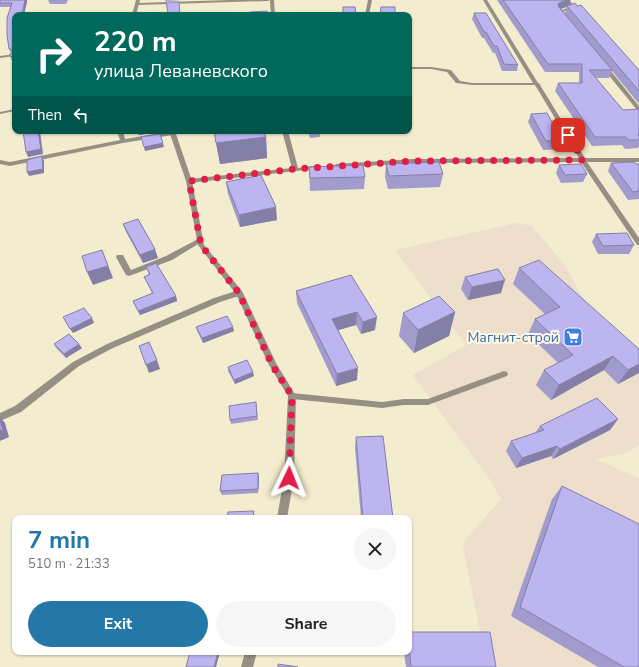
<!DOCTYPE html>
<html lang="en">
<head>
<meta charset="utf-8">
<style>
	:root { --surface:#fff; --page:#f6f6f6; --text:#202124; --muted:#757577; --accent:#2478a8 }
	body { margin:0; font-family:"Nunito Sans",sans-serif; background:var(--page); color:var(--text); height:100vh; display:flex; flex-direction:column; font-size:15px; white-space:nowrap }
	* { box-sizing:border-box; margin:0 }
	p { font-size:13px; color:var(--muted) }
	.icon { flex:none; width:22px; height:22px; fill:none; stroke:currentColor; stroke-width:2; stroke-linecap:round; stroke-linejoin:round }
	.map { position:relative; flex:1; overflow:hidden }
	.drawer { position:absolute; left:12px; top:515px; width:400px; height:140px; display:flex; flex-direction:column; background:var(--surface); border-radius:8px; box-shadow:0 1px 3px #0004 }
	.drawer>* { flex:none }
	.top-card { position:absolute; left:12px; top:12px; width:400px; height:122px; border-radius:8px; box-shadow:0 1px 3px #0004; background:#00695c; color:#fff; overflow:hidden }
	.pin { position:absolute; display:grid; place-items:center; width:34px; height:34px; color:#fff; margin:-17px; border-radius:8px; box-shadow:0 2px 6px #0006 }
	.me { position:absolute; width:44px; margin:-22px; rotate:2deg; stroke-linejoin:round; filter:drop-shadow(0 0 3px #0008) }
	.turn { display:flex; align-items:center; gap:14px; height:84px; padding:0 16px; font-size:18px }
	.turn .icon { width:52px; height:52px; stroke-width:2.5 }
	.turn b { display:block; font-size:28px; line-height:34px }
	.then { display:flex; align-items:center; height:38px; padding:0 16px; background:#0003; gap:8px; font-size:15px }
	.round { display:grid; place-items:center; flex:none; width:42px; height:42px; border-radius:21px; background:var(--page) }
	.overview { display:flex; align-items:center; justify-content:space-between; height:68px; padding:0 16px }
	h1 { font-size:24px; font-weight:700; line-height:30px; color:var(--accent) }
	.button { display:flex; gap:8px; margin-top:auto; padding:8px 16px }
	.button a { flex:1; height:46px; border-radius:24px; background:var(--accent); color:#fff; font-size:16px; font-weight:700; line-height:46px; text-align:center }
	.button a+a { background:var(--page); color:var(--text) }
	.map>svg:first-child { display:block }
	.industrial { fill:#eedfcc }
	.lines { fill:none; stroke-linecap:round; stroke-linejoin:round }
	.service { fill:#969084; fill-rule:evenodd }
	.minor { fill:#969084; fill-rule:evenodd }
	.tertiary { fill:#969084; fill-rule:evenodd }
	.wall { fill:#a29cce; fill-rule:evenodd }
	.shaded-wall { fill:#847fa7 }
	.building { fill:#bcb5ef; stroke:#847fa7 }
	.route { stroke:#e11d48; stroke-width:7; stroke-dasharray:0 12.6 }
	.labels { text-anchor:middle; stroke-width:4; stroke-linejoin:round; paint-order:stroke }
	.shop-label { font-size:14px; fill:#366cbe; stroke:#fff9e1; text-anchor:end }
</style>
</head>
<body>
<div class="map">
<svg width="639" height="667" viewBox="0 0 639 667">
	<rect width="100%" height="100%" fill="#f3ecce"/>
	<polygon class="industrial" points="517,223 532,226 565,265 597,326 639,368 639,445 626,453 595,459 639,478 639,667 406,667 404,652 482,640 463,547 466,539 501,499 490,480 413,375 466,345 395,250"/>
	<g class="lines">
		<g class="service">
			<polygon points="15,109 15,111 0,114 0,112"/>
			<polygon points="504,371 507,372 508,374 507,376 428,405 404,405 382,408 292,399 289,398 288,396 289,394 292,393 382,402 404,399 428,399"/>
		</g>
		<g class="minor">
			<polygon points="229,0 270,0 268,1 137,5 135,4 137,3"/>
			<polygon points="270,0 274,0 275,15 271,15"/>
			<polygon points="368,0 372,0 369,15 365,15"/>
			<polygon points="483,0 487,0 538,83 540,84 540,85 585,158 639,158 639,162 587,162 639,238 639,245 637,245 581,162 413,163 336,168 333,166 336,164 413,159 579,158 535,85 472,85 456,83 447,72 431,69 409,69 409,67 431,67 451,70 460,81 472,83 533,83"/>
			<polygon points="566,0 570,0 574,8 562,12 566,17 564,18 557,12 570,7"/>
			<polygon points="15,54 15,56 0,58 0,56"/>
			<polygon points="602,65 606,65 639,106 639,111 637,110 602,67"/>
			<polygon points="117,131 123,131 125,139 172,131 175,133 172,135 123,143 10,166 0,164 0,160 10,162 120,140"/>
			<polygon points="282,131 288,131 298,168 320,165 323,167 322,168 189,183 186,181 189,179 292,168"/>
			<polygon points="198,239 200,239 203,241 172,260 129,276 126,275 116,257 117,255 123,255 131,270 166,256"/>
			<polygon points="239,290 243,293 242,295 220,302 113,348 79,366 21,412 0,421 0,413 15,406 73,362 107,344 214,298"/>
		</g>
		<g class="tertiary">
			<polygon points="136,0 140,0 136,15 132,15"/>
			<polygon points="169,131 175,131 192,181 204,245 242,291 276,363 296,396 294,478 287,518 277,518 284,478 288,396 269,365 236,294 198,245 186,181"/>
			<polygon points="245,652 257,652 253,667 241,667"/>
		</g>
	</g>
	<g class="wall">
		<polygon points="0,0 27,0 27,2 15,15 15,81 13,77 13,61 12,61 10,56 13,53 11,53 9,49 11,7 0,7"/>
		<polygon points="48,0 68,0 66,4 50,4"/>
		<polygon points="165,0 183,0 165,1"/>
		<path d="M497 0H570L568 6 639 70V104L612 71 609 78H596L623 110 639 109V146L638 148 625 149 622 145 592 146 555 91 558 83H579V72H545ZM567 7 565 13 561 9Z"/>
		<polygon points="474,13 518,65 517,71 502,71 495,53 493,53 484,38 482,38 472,19"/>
		<polygon points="531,114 563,141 560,149 543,150 528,122"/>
		<polygon points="136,131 158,131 158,132 139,135 137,133"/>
		<polygon points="214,131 266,137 267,158 220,164"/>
		<polygon points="308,131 320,131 320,137 310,138"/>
		<polygon points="611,163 639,164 639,199 628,200 608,171"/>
		<polygon points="386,164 443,174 440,187 388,189 385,177"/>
		<polygon points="559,165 587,174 583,182 561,183 556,173"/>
		<polygon points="309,167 365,177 364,189 310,191"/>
		<polygon points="226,182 277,220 240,227 228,194"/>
		<polygon points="123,224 158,258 143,263 126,232"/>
		<polygon points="596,234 634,245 629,254 598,254 592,242"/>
		<polygon points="146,267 176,296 177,301 140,315 133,301 152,293 144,277 149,275"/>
		<polygon points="519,268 639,349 639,373 618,384 604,370 551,400 536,385 544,370 558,363 528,334 535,319 545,314 513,284"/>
		<polygon points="351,275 375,330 361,334 356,325 338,330 357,380 336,386 297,303 296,291"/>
		<polygon points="465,277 501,293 468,300 461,289"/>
		<polygon points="455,312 449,336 414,353 399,336 403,313"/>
		<polygon points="196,327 234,331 203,343 197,331"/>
		<polygon points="54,344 82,348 66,358 56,348"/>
		<polygon points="228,367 254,376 235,384 228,371"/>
		<polygon points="256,402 258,420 231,424 230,420"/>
		<polygon points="618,419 610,430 553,459 551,456 516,468 506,451 511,441 535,433 540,426"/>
		<polygon points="356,437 393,518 361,518 355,448"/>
		<polygon points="258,473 259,477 258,493 222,495 220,491"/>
		<polygon points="562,486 639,667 598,667 511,616 552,499"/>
		<polygon points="409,632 496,667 406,667 404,652 409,652"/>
	</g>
	<g class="shaded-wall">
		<polygon points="25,0 27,0 27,2 24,15 22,15"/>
		<polygon points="567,0 570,0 568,6 556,11 559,3"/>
		<polygon points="38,131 40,131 43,154 28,157 26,152"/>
		<polygon points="138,131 158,131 158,132 139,135"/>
		<polygon points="266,137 267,158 220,164 216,143"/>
		<polygon points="163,143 164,147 145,151 144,147"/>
		<polygon points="42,156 44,161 44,173 29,176 27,172"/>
		<polygon points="276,207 277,220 240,227 239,215"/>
		<polygon points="155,249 158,258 143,263 140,255"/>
		<polygon points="102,250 113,278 93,285 87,272"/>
		<polygon points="505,280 501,293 468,300 472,287"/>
		<polygon points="176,296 177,301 140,315 138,311"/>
		<polygon points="357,312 356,325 332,332 332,319"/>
		<polygon points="455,312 449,336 414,353 418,330"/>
		<polygon points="377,317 375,330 361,334 363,322"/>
		<polygon points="92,318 94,323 73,333 70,329"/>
		<polygon points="233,327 234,331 203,343 202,338"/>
		<polygon points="79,344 82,348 66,358 64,354"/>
		<polygon points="613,356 604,370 551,400 559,385"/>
		<polygon points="157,360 160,369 149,373 146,365"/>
		<polygon points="639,364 639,373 618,384 628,370"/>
		<polygon points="358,368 357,380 336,386 337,374"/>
		<polygon points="253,372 254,376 235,384 234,380"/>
		<polygon points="0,417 5,423 9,437 0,441"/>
		<polygon points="618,419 610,430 553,459 560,449"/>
		<polygon points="557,446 551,456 516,468 522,458"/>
		<polygon points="258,473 259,477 258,493"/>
		<polygon points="218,652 220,652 216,667 214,667"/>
	</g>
	<g class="building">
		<polygon points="0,0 25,0 22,15 15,15 15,89 14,77 13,77 13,57 10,56 10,54 14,53 15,50 9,49 7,35 7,18 12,3 0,3"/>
		<polygon points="503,0 567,0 559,3 558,6 612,70 589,70 623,110 639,109 639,134 638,134 639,136 639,140 629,140 626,137 595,137 558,83 582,83 582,64 548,64"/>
		<polygon points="166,2 179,2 180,15 173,15 173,13 168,13"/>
		<polygon points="575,3 577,6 581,5 639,70 639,91 567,6"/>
		<polygon points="343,7 355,7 356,15 343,15"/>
		<polygon points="381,7 395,7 395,13 399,13 399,15 380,15"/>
		<polygon points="267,11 267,15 250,15 250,12"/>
		<polygon points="173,13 173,15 159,15 159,14"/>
		<polygon points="474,13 486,13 518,65 504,64 497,46 494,46 486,32 484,32"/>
		<polygon points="547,113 563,141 546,141 531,114"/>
		<polygon points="23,131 38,131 41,149 26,152"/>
		<polygon points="214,131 264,131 266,137 216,143"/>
		<polygon points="160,134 163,143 144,147 141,137"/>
		<polygon points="42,156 43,169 27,172 27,160"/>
		<polygon points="439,162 443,174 389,176 386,164"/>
		<polygon points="634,162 636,164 639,164 639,191 633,192 611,163"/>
		<polygon points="581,164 587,174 565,175 559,165"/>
		<polygon points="363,165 365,177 310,178 309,167"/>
		<polygon points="261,175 276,207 239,215 226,182"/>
		<polygon points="138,219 155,249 140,255 123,224"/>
		<polygon points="627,233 634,245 603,246 596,234"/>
		<polygon points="102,250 108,266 87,272 82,256"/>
		<polygon points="539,260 639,349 639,364 628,370 613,356 559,385 544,370 573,355 535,319 560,307 519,268"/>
		<polygon points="156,263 176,296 138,311 133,301 153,293 144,277 150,274 146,267"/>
		<polygon points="498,269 505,280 472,287 465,277"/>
		<polygon points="351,275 377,317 363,322 357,312 332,319 358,368 337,374 296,291"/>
		<polygon points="439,296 455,312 418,330 403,313"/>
		<polygon points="84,308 92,318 70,329 63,317"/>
		<polygon points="227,316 233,327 202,338 196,327"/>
		<polygon points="69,334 79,344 64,354 54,344"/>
		<polygon points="149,342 157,360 146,365 139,346"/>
		<polygon points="247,360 253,372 234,380 228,367"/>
		<polygon points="597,398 618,419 560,449 557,446 522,458 511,441 544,430 540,426"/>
		<polygon points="256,402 257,416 230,420 229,406"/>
		<polygon points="0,420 3,430 0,431"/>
		<polygon points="383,436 393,518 363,518 356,437"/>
		<polygon points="258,473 258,489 220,491 222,475"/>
		<polygon points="562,486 639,524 639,667 624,667 520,607"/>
		<polygon points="254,511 253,518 227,518 228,512"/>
		<polygon points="409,632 490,632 496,667 411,667 409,648"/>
		<polygon points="190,652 218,652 214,667 186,667"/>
		<polygon points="278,664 298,667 278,667"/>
	</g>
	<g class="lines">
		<polyline class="route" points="289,478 292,396 272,365 239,293 201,245 189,181 295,169 413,161 583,160 568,135"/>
	</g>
	<defs>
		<symbol id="supermarket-square" viewBox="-11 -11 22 22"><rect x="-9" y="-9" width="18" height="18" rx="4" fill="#3f7fe0" stroke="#fff9e1"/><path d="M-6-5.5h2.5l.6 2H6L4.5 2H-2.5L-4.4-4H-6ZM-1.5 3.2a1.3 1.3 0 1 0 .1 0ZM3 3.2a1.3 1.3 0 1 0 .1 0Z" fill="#fff"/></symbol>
	</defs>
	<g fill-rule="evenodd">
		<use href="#supermarket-square" x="562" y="326" width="22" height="22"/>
	</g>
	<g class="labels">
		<g class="shop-label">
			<text x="559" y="342">Магнит-строй</text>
		</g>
	</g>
</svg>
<div class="pin" style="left:568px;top:135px;background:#d93025"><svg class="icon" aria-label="arrive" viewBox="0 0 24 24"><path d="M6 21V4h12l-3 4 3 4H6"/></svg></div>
<svg class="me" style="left:289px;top:478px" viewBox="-20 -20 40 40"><path d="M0-17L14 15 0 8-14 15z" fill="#e11d48" stroke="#fff" stroke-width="4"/></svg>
<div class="top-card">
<div class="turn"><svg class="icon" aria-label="right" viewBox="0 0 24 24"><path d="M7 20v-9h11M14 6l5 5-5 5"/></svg><div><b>220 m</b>улица Леваневского</div></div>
<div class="then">Then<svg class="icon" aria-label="left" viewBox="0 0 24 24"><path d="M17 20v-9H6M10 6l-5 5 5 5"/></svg></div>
</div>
<section class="drawer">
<div class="overview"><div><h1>7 min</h1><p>510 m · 21:33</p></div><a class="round"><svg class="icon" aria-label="close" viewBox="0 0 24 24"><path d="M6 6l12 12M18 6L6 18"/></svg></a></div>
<div class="button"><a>Exit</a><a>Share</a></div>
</section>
</div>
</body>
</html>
